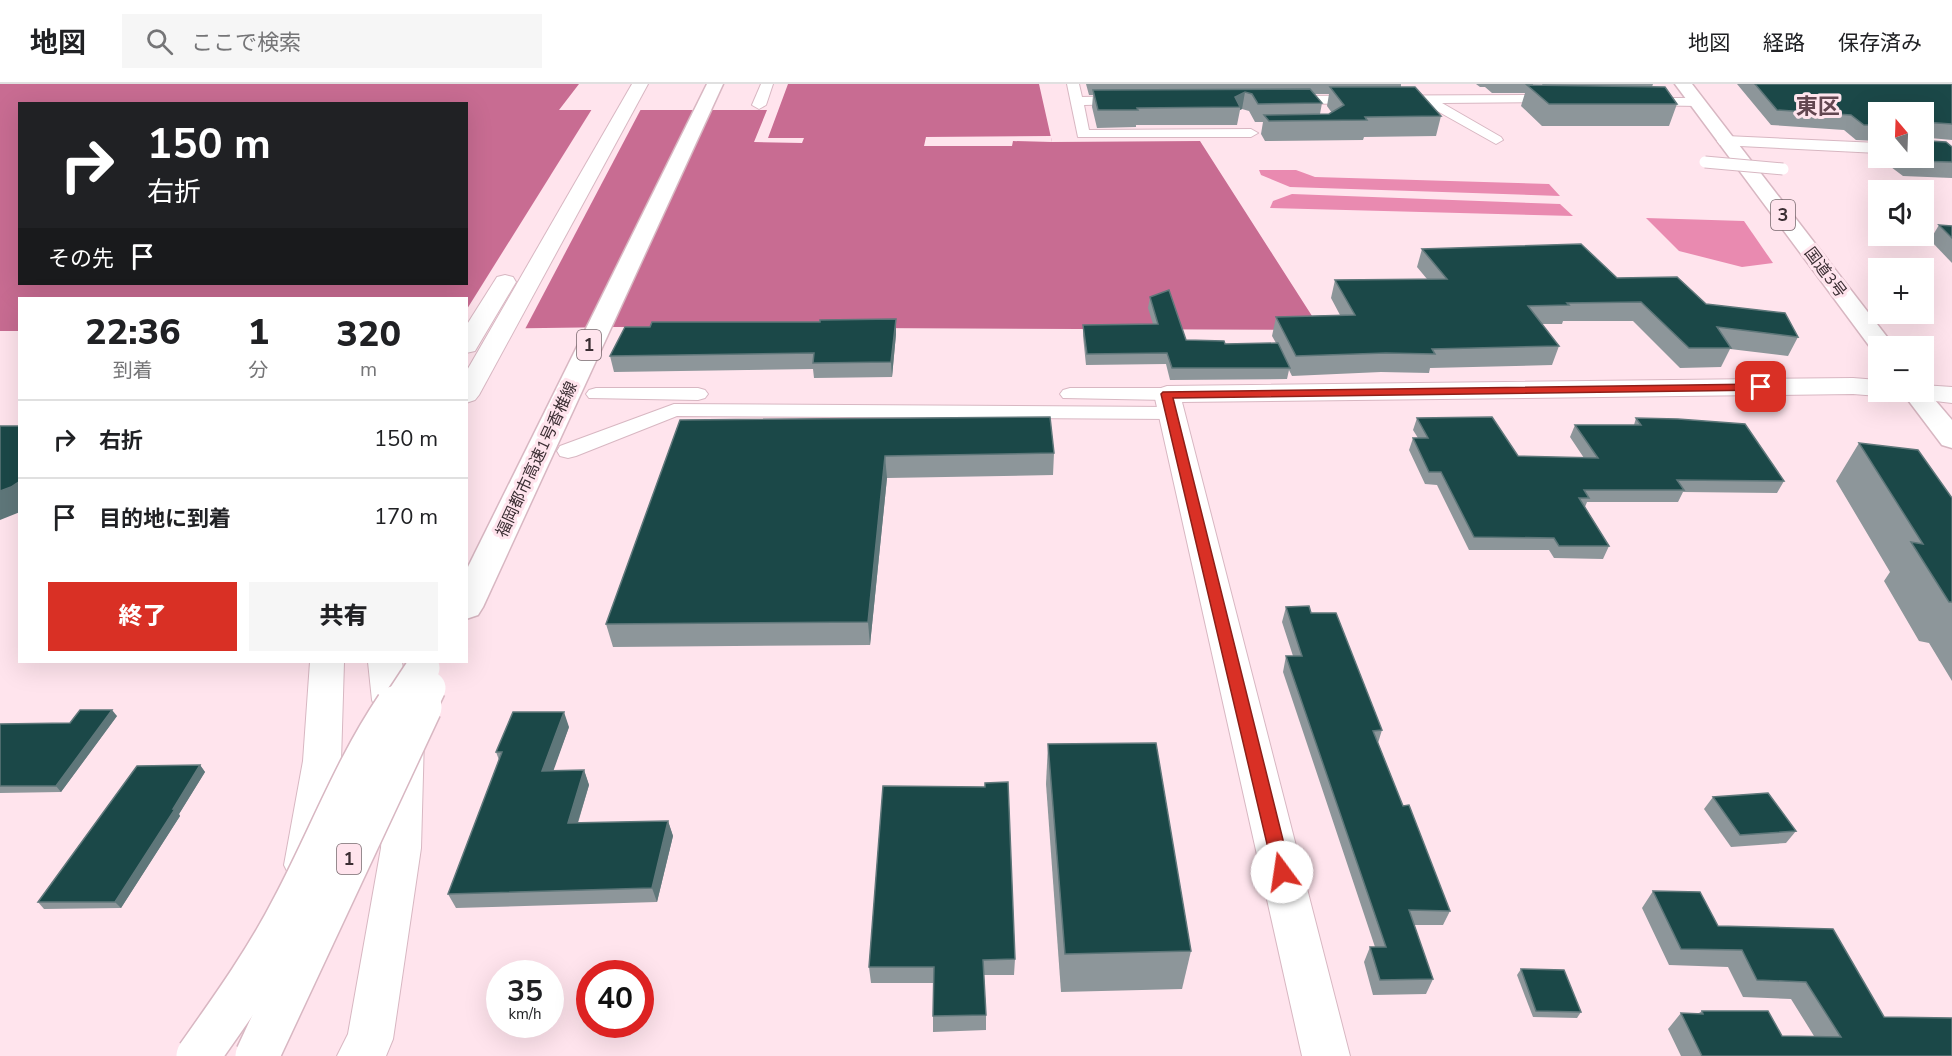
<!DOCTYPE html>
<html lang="ja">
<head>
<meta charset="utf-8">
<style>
	:root { --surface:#fff; --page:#f6f6f6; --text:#202124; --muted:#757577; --line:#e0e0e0; --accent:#d93025 }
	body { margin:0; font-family:"Nunito Sans","Noto Sans JP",sans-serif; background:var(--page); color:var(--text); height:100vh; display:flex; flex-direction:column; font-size:22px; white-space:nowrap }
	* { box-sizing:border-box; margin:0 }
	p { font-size:20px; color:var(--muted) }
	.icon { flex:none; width:33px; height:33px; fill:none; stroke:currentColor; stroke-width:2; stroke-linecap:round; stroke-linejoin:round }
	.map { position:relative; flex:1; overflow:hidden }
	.side { position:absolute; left:18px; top:213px; width:450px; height:366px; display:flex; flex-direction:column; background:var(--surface); border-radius:0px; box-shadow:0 6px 24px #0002 }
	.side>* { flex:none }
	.hud { position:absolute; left:18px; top:18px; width:450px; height:183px; border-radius:0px; box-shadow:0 6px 24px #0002; background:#202124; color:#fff; overflow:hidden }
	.needle { width:39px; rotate:341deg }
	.buttons { position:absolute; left:1868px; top:18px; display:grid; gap:12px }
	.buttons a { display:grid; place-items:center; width:66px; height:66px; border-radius:0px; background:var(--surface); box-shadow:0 6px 24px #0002; font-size:30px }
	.speed { position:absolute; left:486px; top:876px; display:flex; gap:12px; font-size:30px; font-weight:700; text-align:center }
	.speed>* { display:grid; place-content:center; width:78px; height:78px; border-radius:50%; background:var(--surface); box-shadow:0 6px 24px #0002; line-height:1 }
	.speed small { font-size:15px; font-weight:400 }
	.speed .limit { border:9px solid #d22; background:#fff; color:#111 }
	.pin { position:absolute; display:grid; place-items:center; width:51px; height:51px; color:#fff; margin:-26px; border-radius:12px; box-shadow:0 3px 9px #0006 }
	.me { position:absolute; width:66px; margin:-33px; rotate:346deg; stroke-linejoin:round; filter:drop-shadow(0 0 4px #0008) }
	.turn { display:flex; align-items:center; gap:21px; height:126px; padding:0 30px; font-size:27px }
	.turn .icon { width:78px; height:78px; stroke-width:2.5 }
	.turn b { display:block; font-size:42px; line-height:51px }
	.then { display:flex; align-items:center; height:57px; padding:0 30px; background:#0003; gap:12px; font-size:22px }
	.eta { display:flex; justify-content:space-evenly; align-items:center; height:102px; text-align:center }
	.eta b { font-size:36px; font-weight:800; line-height:42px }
	.action { display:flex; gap:12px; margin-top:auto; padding:12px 30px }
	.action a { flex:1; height:69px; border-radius:0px; background:var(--accent); color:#fff; font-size:24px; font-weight:800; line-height:69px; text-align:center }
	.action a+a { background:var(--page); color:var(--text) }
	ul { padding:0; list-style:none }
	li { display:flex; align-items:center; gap:18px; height:78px; padding:0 30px; border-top:2px solid var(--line) }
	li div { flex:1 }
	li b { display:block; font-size:22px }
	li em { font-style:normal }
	header { display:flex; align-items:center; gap:36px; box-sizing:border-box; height:84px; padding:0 30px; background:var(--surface); border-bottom:2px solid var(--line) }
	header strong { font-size:28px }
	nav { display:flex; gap:33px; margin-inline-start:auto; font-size:21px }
	.search { width:420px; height:54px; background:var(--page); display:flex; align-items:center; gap:15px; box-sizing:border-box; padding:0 21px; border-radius:0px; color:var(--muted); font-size:22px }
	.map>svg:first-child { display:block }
	.forest { fill:#e98ab0 }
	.water { fill:#c86c92; fill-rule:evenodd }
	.pier { fill:#ffe4ed }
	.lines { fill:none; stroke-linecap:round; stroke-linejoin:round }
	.minor-casing { stroke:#d8b7c2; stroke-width:2 }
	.tertiary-casing { stroke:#d8b7c2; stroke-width:2 }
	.trunk-casing { stroke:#d8b7c2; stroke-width:3 }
	.motorway-casing { stroke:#d8b7c2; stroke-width:3 }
	.minor { fill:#fff; fill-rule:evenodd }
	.tertiary { fill:#fff; fill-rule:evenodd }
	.trunk { fill:#fff; fill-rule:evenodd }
	.motorway { fill:#fff; fill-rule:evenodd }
	.pedestrian-bridge-casing { stroke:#d8b7c2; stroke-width:13; stroke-linecap:butt }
	.motorway-bridge-far1-casing { stroke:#d8b7c2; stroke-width:36; stroke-linecap:butt }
	.motorway-bridge-casing { stroke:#d8b7c2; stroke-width:46; stroke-linecap:butt }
	.pedestrian-bridge { stroke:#fff; stroke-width:11 }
	.motorway-bridge-far1 { stroke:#fff; stroke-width:33 }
	.motorway-bridge { stroke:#fff; stroke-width:43 }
	.wall { fill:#8d969a; fill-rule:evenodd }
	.shaded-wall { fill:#5f777a }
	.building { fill:#1b4848; stroke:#5f777a; stroke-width:1.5 }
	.route { fill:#d93025; stroke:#8d1f18; stroke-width:1.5 }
	.labels { text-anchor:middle; stroke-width:6; stroke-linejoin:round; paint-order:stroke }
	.far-street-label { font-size:16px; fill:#3b2e33; stroke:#ffe4ed }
	.shield { fill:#ffe4ed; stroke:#76656b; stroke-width:1.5 }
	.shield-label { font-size:18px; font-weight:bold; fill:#3b2e33 }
	.far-district-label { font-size:22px; font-weight:bold; fill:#624650; stroke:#ffe4ed }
</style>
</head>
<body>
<header>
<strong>地図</strong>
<div class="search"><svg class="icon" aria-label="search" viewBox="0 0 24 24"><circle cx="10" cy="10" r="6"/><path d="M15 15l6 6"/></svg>ここで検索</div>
<nav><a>地図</a><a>経路</a><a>保存済み</a></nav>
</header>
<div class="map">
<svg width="1952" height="972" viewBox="0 0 1952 972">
	<rect width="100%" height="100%" fill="#ffe4ed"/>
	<g class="forest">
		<polygon points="1259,86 1296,86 1315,93 1549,100 1560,112 1290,103 1261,91"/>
		<polygon points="1292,110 1560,120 1573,132 1270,124 1273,117"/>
		<polygon points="1646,134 1744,137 1773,179 1742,183 1679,167"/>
	</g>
	<path class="water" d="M0 0H579L559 26H767L754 58 802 59 804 54H768L788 0H1039L1052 58 1200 57 1321 246 616 243 467 245 466 214H20L19 247H0ZM20 20H466V200H20Z"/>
	<g class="pier">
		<polygon points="592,25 641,25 524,247 466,248 467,225"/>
		<polygon points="1051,52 1052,58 1013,57 1012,62 924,62 926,53"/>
	</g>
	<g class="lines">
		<defs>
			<g id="minor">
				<polygon points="761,0 773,0 766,21 759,25 752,21"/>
				<polygon points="1067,0 1079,0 1082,13 1127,12 1134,16 1127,20 1084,21 1089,46 1251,45 1258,49 1251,53 1078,53"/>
				<polygon points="1542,11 1549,15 1547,18 1442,19 1501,53 1503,56 1496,60 1423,19 1284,20 1277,16 1284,12"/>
				<polygon points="1642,14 1698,14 1705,18 1698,22 1637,21 1635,18"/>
				<polygon points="596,304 698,304 705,306 708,310 705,314 698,316 589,314 586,310 589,306"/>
				<polygon points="1070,304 1167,304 1174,306 1177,310 1174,314 1167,316 1063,314 1060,310 1063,306"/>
				<polygon points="674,320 1170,323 1178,324 1181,329 1178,334 1170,335 677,332 576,372 568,374 560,372 557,367 560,362"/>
			</g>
			<g id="tertiary">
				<polygon points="632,0 648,0 479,311 475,316 466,319 466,288"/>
				<polygon points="1726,52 1878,59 1878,69 1720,61 1717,57 1720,53"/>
				<polygon points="505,191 513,193 516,198 475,267 466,269 466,242 497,193"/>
				<polygon points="1853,294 1878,296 1878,308 1888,308 1878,312 1853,310 1182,318 1350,972 1302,972 1154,310 1158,305 1167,302"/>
				<polygon points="1923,301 1952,303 1952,319 1901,313 1897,308 1923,308"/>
				<polygon points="310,578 344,578 341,677 324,781 318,793 304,798 290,793 284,781 303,677"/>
				<polygon points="368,578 402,578 408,616 424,654 421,764 393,955 386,972 337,972 348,950 381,764 388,654 372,616"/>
			</g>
			<g id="trunk">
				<polygon points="1675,0 1692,0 1894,262 1878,262 1878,269 1873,267"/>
				<polygon points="1923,302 1952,336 1952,364 1942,361 1902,308 1923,308"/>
			</g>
			<polygon id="motorway" points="707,0 723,0 483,523 478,531 466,535 466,487"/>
		</defs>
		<use href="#minor" class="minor-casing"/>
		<use href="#tertiary" class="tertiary-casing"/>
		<use href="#trunk" class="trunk-casing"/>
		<use href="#motorway" class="motorway-casing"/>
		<use href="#minor" class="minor"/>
		<use href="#tertiary" class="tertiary"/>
		<use href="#trunk" class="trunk"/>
		<use href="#motorway" class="motorway"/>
		<defs>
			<polyline id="pedestrian-bridge" points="1705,78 1783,85"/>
			<g id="motorway-bridge-far1">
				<polyline points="396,625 423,584"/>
				<polyline points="419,625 429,604"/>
			</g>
			<g id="motorway-bridge">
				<path d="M198 972C232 924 267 875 294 822 329 756 355 685 397 623"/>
				<polyline points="257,972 420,623"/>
			</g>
		</defs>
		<use href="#pedestrian-bridge" class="pedestrian-bridge-casing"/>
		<use href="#motorway-bridge-far1" class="motorway-bridge-far1-casing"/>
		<use href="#motorway-bridge" class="motorway-bridge-casing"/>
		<use href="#pedestrian-bridge" class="pedestrian-bridge"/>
		<use href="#motorway-bridge-far1" class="motorway-bridge-far1"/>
		<use href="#motorway-bridge" class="motorway-bridge"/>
	</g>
	<g class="wall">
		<path d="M1086 0H1401V3L1441 32 1436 52 1364 53 1363 56 1265 57 1261 50 1263 38H1255L1249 27 1242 25 1240 26 1237 41H1136V43L1097 44 1092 23 1093 11H1089ZM1314 10H1329L1327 22 1332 29 1329 30H1320L1322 19Z"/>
		<polygon points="1476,0 1533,0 1533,1 1543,2 1542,0 1653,0 1652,3 1677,20 1669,42 1542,42 1521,22 1525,9 1492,9 1485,3 1480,3"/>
		<polygon points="1737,0 1952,0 1952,56 1930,54 1930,57 1952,63 1952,94 1903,92 1879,74 1923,74 1923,28 1878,28 1878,57 1856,56 1844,46 1771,41"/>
		<polygon points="1939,141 1952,142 1952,179 1930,156"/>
		<polygon points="1422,165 1617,194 1706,220 1798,253 1788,272 1730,265 1721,283 1680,284 1633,237 1563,237 1562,240 1542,240 1559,262 1552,281 1430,284 1429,289 1381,288 1292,292 1289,286 1287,295 1170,296 1166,280 1086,281 1083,252 1083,241 1153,240 1148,224 1150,213 1186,256 1225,260 1276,259 1272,252 1276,233 1340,231 1331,214 1335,196 1427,195 1417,183"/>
		<polygon points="896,250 892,293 814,294 813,285 614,288 610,272"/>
		<polygon points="1417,334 1518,372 1584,374 1570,353 1575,341 1634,341 1636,334 1784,397 1777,409 1683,408 1678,418 1587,418 1585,423 1609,462 1603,475 1554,474 1549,466 1469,466 1437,401 1425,400 1409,366 1413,354 1418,354 1413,346"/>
		<polygon points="680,336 1054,369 1053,391 887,394 870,561 613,563 606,540"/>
		<polygon points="1859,359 1952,414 1952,597 1929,559 1919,557 1884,497 1890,488 1836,397"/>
		<polygon points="1286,523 1311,529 1382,646 1378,659 1403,722 1450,827 1443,841 1414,841 1433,895 1426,910 1373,911 1364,878 1370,863 1375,863 1283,588 1286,572 1293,572 1282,538"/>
		<polygon points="117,632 61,708 0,709 0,640 70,639"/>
		<polygon points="569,643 553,686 584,686 589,701 578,739 668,737 673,752 657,818 456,824 448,810 499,676 496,668"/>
		<polygon points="1048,660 1191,867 1182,905 1061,908 1046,700"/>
		<polygon points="200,681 205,688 179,730 180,732 121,824 44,825 38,818"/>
		<polygon points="883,702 1015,875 1014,891 984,891 986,931 986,946 933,948 933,899 871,899 869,883"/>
		<polygon points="1713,713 1796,747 1786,759 1731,763 1704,725"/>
		<polygon points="1653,807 1884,933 1952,972 1681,972 1668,945 1681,929 1699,929 1702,927 1782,952 1814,952 1791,915 1743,913 1728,883 1669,881 1642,824"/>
		<polygon points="1521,885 1581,928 1577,934 1533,933 1517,891"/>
	</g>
	<g class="shaded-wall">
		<polygon points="1245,8 1242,25 1240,26 1240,23 1235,13"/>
		<polygon points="896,235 896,250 892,293 891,278"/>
		<polygon points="885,372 887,394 870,561 868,538"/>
		<polygon points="20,397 20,428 0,436 0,407"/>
		<polygon points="112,626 117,632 61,708 56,702"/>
		<polygon points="564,628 569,643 548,702 542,687"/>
		<polygon points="200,681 205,688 179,730 180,732 121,824 115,818"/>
		<polygon points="584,686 589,701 573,754 568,739"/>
		<polygon points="668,737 673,752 657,818 652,804"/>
	</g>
	<g class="building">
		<polygon points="1755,0 1952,0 1952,40 1923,38 1923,28 1878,28 1878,41 1864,41 1851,31 1777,26"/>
		<polygon points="1527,1 1665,3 1677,20 1549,20"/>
		<polygon points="1330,3 1415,3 1441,32 1365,33 1367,36 1269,37 1264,31 1329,30 1344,21"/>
		<polygon points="1310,5 1322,19 1258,20 1252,10 1245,8 1235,13 1240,23 1137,24 1138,26 1098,26 1093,6"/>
		<polygon points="1923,43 1929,47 1930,57 1946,58 1952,63 1952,78 1911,77 1907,74 1923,74"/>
		<polygon points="1939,141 1952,142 1952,154"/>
		<polygon points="1581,160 1617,194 1677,193 1706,220 1785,229 1798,253 1717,243 1731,264 1689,264 1641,218 1567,219 1569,221 1528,222 1559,262 1432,265 1435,270 1386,269 1296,272 1276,233 1355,231 1335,196 1447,195 1422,165"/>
		<polygon points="1169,206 1186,256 1224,257 1225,260 1278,259 1290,284 1172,284 1167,269 1087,270 1083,241 1158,240 1150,213"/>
		<polygon points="896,235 891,278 813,279 814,269 610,272 625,243 650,243 652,238 820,238 820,236"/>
		<polygon points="1050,333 1054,369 885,372 868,538 606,540 680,336"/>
		<polygon points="1492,333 1518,372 1598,374 1575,341 1641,341 1636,334 1678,335 1745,340 1784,397 1677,396 1684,406 1584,406 1589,414 1579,414 1609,462 1559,462 1554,454 1474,453 1441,388 1429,388 1413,354 1428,354 1417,334"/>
		<polygon points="0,342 20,342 20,397 11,403 0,407"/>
		<polygon points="1859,359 1918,366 1952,414 1952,518 1949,518 1911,458 1923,460"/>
		<polygon points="1309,522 1311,529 1336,529 1382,646 1373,647 1403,722 1409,721 1450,827 1409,826 1433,895 1380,896 1370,863 1386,863 1286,572 1302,572 1286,523"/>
		<polygon points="80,626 112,626 56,702 0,702 0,640 70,639"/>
		<polygon points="513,628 564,628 542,687 584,686 568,739 668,737 652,804 448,810 502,668 496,668"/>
		<polygon points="1156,659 1191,867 1065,870 1048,660"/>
		<polygon points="200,681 173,725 175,725 115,818 38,818 137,682"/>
		<polygon points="1008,698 1015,875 983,876 986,931 933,932 934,883 869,883 883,702 985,703 985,699"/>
		<polygon points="1768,709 1796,747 1740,751 1713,713"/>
		<polygon points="1653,807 1700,808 1718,842 1833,845 1884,933 1952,934 1952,972 1702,972 1681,929 1703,930 1702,927 1768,927 1782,952 1841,953 1806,898 1757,896 1742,866 1681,865"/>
		<polygon points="1521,885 1564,886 1581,928 1536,927"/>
	</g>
	<polygon class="route" points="1761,300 1766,303 1765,306 1173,314 1291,788 1288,794 1282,796 1275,794 1161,310 1163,308"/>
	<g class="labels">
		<g class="far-street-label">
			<text transform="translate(1826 188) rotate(53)" y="6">国道3号</text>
			<text transform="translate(536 375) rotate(-65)" y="6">福岡都市高速1号香椎線</text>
		</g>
		<g class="shield">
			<rect x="1771" y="116" width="24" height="30" rx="4.5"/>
			<rect x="577" y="246" width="24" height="30" rx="4.5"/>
			<rect x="337" y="760" width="24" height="30" rx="4.5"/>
		</g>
		<g class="shield-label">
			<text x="1783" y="137">3</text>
			<text x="589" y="267">1</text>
			<text x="349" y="781">1</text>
		</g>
		<g class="far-district-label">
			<text x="1818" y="30">東区</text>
		</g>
	</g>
</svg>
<div class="buttons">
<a><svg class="needle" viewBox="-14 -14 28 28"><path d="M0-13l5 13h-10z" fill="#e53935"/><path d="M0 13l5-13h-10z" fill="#757577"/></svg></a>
<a><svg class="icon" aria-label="sound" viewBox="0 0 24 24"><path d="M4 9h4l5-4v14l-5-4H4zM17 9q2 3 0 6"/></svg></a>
<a>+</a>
<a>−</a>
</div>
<div class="speed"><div>35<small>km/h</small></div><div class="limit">40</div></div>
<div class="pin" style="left:1761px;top:303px;background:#d93025"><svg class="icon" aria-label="arrive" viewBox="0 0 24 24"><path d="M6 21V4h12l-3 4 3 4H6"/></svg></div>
<svg class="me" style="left:1282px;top:788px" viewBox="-20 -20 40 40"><circle r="19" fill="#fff"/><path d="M0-13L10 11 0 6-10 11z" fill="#d93025"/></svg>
<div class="hud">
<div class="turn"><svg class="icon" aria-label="right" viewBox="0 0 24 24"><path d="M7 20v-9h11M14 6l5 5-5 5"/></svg><div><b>150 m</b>右折</div></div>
<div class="then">その先<svg class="icon" aria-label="arrive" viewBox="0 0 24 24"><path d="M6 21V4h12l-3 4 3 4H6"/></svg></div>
</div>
<section class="side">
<div class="eta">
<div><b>22:36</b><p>到着</p></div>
<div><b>1</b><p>分</p></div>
<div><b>320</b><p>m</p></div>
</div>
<ul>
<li><svg class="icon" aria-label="right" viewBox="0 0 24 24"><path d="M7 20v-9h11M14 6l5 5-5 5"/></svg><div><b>右折</b></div><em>150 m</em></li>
<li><svg class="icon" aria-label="arrive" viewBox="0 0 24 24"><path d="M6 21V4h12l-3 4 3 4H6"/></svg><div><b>目的地に到着</b></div><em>170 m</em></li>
</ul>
<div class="action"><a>終了</a><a>共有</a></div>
</section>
</div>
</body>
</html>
